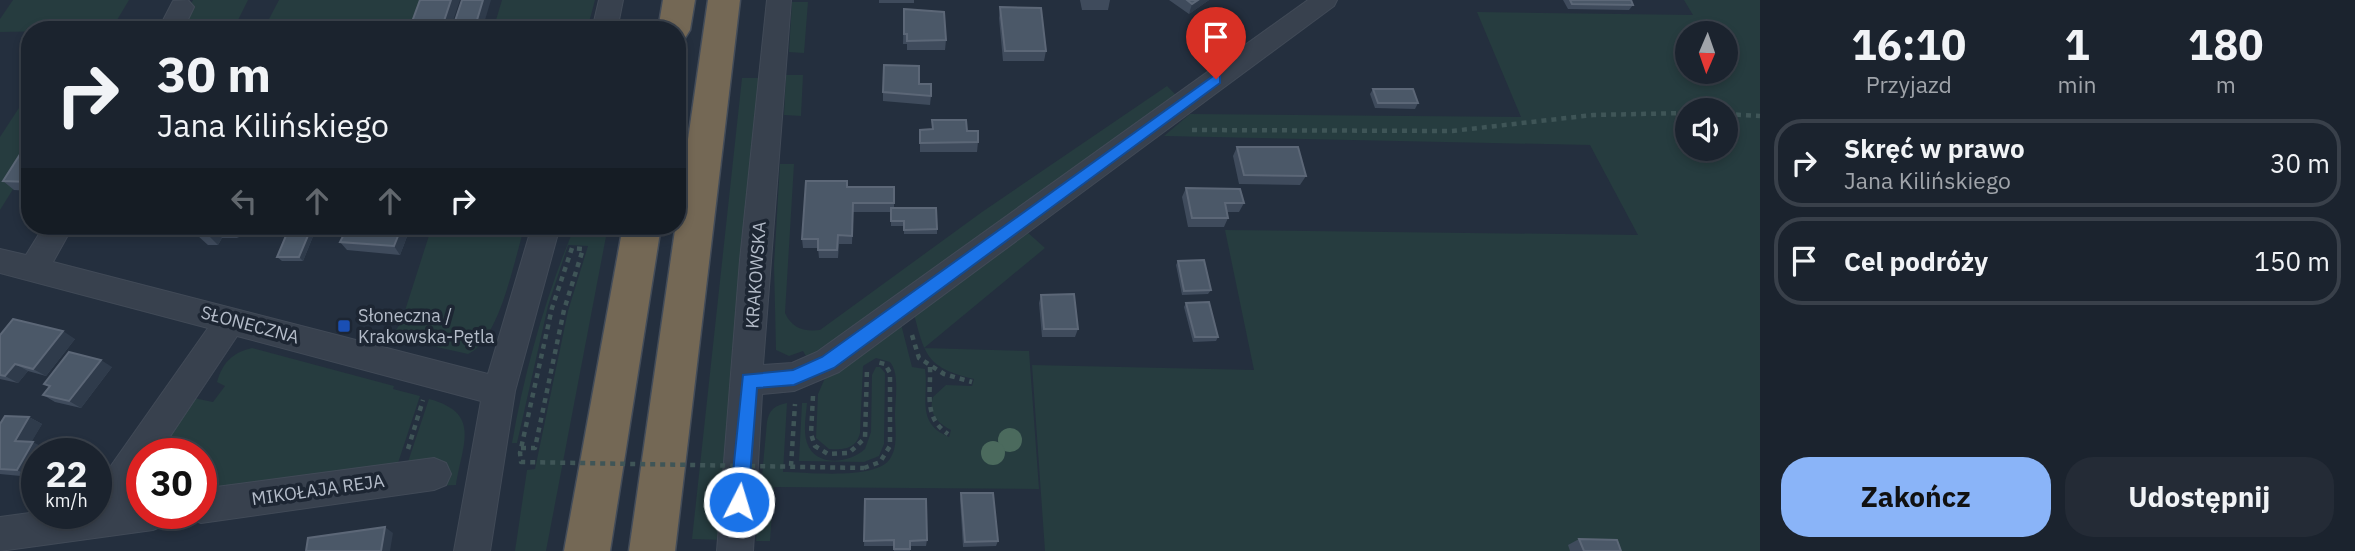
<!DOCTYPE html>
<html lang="pl">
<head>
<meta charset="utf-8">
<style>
	:root { --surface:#1b232e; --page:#242b36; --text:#f1f3f6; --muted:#a0a4aa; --line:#39404a; --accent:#8ab4f8 }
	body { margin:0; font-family:"IBM Plex Sans",sans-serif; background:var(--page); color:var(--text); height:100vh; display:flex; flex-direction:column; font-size:26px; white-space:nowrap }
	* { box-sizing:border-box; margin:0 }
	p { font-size:23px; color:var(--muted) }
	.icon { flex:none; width:38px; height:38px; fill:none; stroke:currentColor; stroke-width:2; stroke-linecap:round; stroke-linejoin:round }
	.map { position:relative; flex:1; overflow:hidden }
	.sheet { display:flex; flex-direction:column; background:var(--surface); width:595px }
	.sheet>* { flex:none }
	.guide { position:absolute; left:21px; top:21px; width:665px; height:214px; border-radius:28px; box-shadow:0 4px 10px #0003,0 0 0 2px var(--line); background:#1b232e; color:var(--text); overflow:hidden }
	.needle { width:46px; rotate:182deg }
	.controls { position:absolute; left:1675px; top:21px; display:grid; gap:14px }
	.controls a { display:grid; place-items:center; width:63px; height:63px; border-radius:50%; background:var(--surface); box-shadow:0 4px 10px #0003,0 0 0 2px var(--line); font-size:35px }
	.speed { position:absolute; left:21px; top:438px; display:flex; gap:14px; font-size:35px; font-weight:700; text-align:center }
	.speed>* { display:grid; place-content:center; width:91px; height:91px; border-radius:50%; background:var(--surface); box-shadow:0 4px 10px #0003,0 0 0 2px var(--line); line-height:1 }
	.speed small { font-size:18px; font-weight:400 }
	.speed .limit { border:10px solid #d22; background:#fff; color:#111 }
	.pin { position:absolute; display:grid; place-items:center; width:60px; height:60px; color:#fff; margin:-72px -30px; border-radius:50% 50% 50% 0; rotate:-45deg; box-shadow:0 0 7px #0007 }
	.pin .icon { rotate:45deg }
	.me { position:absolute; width:77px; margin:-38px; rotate:5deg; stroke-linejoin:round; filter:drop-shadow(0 0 5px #0008) }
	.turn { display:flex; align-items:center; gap:24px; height:147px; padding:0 21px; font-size:32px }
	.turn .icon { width:91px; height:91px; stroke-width:2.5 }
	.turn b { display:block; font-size:49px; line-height:60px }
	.lanes { display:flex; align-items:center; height:66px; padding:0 21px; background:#0003; justify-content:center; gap:35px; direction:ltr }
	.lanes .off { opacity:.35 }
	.eta { display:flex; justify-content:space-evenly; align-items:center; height:119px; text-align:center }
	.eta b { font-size:42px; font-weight:700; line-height:49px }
	.button { display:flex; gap:14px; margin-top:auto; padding:14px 21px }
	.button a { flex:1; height:80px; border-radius:28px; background:var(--accent); color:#111; font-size:28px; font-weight:700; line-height:80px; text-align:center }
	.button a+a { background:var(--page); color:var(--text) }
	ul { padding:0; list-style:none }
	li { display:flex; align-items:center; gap:21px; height:88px; margin:0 14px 10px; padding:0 7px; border:4px solid var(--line); border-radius:28px }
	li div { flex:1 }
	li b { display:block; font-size:26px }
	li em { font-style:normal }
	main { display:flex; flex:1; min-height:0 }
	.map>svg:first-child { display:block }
	.green { fill:#263c3f; fill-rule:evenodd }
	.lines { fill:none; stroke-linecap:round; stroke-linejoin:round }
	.minor-casing { stroke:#414a57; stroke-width:2 }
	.highway-casing { stroke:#434c59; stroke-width:3 }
	.path { stroke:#3f5557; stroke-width:4.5; stroke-dasharray:5 5; stroke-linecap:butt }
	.minor { fill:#38414e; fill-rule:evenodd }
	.highway { fill:#746855; fill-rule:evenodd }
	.path-bridge { stroke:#3f5557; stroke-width:4.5; stroke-dasharray:5 5; stroke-linecap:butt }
	.tree { fill:#4b6a5d }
	.wall { fill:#3f4b5c }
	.shaded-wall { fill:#2f3b4b }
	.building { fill:#4b5868; stroke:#5c6777; stroke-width:2 }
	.route { fill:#1a73e8; stroke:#114b97; stroke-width:2 }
	.transit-dot { fill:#1a4fb4; stroke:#1d2633; stroke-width:2.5 }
	.labels { text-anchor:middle; stroke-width:7; stroke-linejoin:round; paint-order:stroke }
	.street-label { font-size:18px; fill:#b4bcc9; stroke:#1d2633 }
	.poi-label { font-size:18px; fill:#b4bcc9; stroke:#1d2633; text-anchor:start }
</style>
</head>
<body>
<main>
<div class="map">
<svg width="1760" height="551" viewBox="0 0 1760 551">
	<rect width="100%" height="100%" fill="#242f3e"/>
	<g class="green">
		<polygon points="13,0 129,0 111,30 0,32 0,19"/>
		<polygon points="193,0 248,0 233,30 176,30"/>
		<polygon points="279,0 426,0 415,30 314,30 317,22 268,21"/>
		<polygon points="502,0 595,0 587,30 493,30"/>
		<path d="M1684 0H1760V551H1045L1032 365 1254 370 1225 230 1638 235 1590 145 1164 136 1190 114 1521 117 1477 12 1693 15ZM1687 33H1726V72H1687ZM1687 110H1726V149H1687Z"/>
		<polygon points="792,2 808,2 804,53 789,52"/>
		<polygon points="786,75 803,75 801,116 784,115"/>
		<polygon points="742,78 765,78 727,540 692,539"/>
		<path d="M1167 86 1176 95 818 353 807 358 803 351 789 356 776 350 774 265 780 164H794L785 313C792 328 803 332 820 330L982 212Z"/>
		<polygon points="30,91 30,162 0,210 0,137"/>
		<path d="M432 226H525C514 259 500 340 468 354L392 337 402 320Z"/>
		<path d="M575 226H608L546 551H515L527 470 535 469 568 311 588 246 568 245 548 306 517 443H512C525 368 546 295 575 226Z"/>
		<path d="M1026 231 1045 248 924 348 1029 351 1039 489 774 487 770 541H756L767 422C769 410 775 405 787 403L783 472C808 472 879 481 891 457 898 445 895 428 895 414 895 399 900 374 890 362L876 358 863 366 860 433C856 449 844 450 829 449L816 438 818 394 825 378 901 324 912 367 925 369C929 397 915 423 949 437L951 430C937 423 928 413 933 397L946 385 972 386 974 379C928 368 925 357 914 314Z"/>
		<path d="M252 348 394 386 393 389 420 396 398 463 201 492V453H149L189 397 213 402 225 386 217 382C223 362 232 353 252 348Z"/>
		<path d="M876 367H880L885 373 884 444 879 456 864 462 799 461 802 403H807C806 415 803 431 807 443 815 467 849 464 865 449L871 432 872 375Z"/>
		<path d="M429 399C481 413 463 442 456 485L433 486 408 462Z"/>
	</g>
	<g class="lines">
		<defs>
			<g id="minor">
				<polygon points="188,0 194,7 183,30 158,30 173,1"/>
				<polygon points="599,0 623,0 617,30 592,30"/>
				<polygon points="767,0 791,0 763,365 792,363 817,352 1308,0 1337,0 1334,6 839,372 794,391 762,394 753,551 717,551 740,260"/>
				<polygon points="44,226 73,226 53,262 488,374 532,226 560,226 515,391 490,551 454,551 481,401 237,336 159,453 142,453 142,479 128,500 142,498 142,513 170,513 165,525 153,530 0,551 0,517 37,512 96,513 96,487 208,328 0,273 0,249 26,255"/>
				<polygon points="434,458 446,463 451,474 446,485 434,490 201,523 189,518 187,513 201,513 201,489"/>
			</g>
			<g id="highway">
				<polygon points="663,0 695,0 690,30 685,38 677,41 677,30 658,30"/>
				<polygon points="708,0 740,0 675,551 629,551"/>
				<polygon points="623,226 661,226 610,551 564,551"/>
			</g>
		</defs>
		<use href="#minor" class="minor-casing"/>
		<use href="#highway" class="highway-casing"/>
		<g class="path">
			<polyline points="1726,114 1760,116"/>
			<polyline points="1192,130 1452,131 1593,115 1687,113"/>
			<polyline points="912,335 919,358 944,374 972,382"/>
			<path d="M930 367C931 394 923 417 948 434"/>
			<polyline points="813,396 811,434 815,446 828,454 849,453 865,438 867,369"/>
			<polyline points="521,448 535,448 564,310 583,249 572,248"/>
			<polyline points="408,449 423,400"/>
			<polyline points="791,466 795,404"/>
			<polyline points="864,468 880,462 890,446 890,373 885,364 877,362"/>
		</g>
		<use href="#minor" class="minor"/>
		<use href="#highway" class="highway"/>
		<polyline class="path-bridge" points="572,248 552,308 520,453 521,462 864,468"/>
	</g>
	<g class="tree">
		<circle cx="1010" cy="440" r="12"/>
		<circle cx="993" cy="453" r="12"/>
	</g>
	<g class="wall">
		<rect x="879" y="0" width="35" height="3"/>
		<polygon points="1080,0 1110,0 1108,10 1082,10"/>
		<polygon points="1169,0 1209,0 1189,14"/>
		<polygon points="1563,0 1631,0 1633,5 1629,10 1568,9"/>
		<polygon points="1000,7 1046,51 1044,61 1003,61 999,18"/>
		<polygon points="904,9 946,40 945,50 907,50 907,44 903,44"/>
		<polygon points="919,84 931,96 930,105 883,101 883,92"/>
		<polygon points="1373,89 1418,103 1415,109 1375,108 1370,94"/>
		<polygon points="932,120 967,131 978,142 977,152 920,152 920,130 932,129"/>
		<polygon points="1237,147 1306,176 1300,185 1239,184 1233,156"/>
		<polygon points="30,148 30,191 14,190 3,181"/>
		<polygon points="847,187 894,187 894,208 937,229 937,234 904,234 904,226 891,226 891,212 853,212 852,244 839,244 838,258 819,258 818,248 803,248 802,239"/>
		<polygon points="1186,188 1244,203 1239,212 1227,212 1228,218 1224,227 1188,227 1182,197"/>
		<polygon points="193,226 244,226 238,238 222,238 218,245 208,245 198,236 199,234 192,227"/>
		<polygon points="348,226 411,226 400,255 347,250 340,242"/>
		<polygon points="316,229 303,261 282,261 277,257"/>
		<polygon points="1178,261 1211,290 1208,294 1182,295 1176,265"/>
		<polygon points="1041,295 1078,329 1075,337 1042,337 1039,303"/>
		<polygon points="1186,303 1218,337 1216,341 1193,342 1184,307"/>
		<polygon points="0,335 75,339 46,376 28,371 18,383 0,379"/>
		<polygon points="112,367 81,408 55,402 43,395 49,387 44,384"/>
		<polygon points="29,417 42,424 31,442 46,449 37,453 37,466 31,477 0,474 0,424"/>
		<polygon points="961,493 998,541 996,546 963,547 960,499"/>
		<polygon points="865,499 927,540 926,546 910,546 910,551 894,551 894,546 864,546"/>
		<polygon points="1579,539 1621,551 1570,551 1568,545"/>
	</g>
	<g class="shaded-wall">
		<polygon points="451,0 460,0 450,30 441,30"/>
		<polygon points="483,0 491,0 482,30 474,30"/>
		<polygon points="1198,0 1209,0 1189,14 1192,4"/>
		<polygon points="231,226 244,226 238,238 229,229"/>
		<polygon points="312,226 313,226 316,229 303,261 299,257"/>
		<polygon points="402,226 411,226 400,255 394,246"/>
		<polygon points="213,229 222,238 218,245 209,236"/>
		<polygon points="63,331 75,339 46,376 33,369"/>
		<polygon points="101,360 112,367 81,408 69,401"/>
		<polygon points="15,364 28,371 18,383 5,376"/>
		<polygon points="29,417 42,424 28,448 15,441"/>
		<polygon points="33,442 46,449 44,453 37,453 37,466 31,477 17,470"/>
		<polygon points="385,527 393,533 390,551 381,551"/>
	</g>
	<g class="building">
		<polygon points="420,0 451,0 441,30 409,30"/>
		<polygon points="462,0 483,0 474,30 452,30"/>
		<polygon points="1187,0 1198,0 1192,4"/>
		<polygon points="1570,0 1631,0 1633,5 1572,4"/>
		<polygon points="1000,7 1041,8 1046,51 1005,51"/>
		<polygon points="904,9 944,12 946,40 907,41 907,34 904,34"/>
		<polygon points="884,65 919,66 919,84 931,84 931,96 883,92"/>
		<polygon points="1373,89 1413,89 1418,103 1378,103"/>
		<polygon points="932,120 966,120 967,131 978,131 978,142 920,143 920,130 933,129"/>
		<polygon points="1237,147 1298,147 1306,176 1244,175"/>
		<polygon points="24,148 30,148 30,182 3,181"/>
		<polygon points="806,181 847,181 847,187 894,187 894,203 853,203 852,236 838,235 837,250 818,250 818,239 802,239"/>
		<polygon points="1186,188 1240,189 1244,203 1225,203 1228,218 1192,218"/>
		<polygon points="891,208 936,208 937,229 904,230 904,221 891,221"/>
		<polygon points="193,226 231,226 229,229 213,229 209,236 198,236 203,228 192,227"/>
		<polygon points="290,226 312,226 299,257 277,257"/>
		<polygon points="348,226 402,226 394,246 340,242"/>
		<polygon points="1204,260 1211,290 1184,291 1178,261"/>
		<polygon points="1074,294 1078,329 1044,329 1041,295"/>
		<polygon points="1209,302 1218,337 1195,337 1186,303"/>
		<polygon points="13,319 63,331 33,369 15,364 5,376 0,375 0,335"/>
		<polygon points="69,352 101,360 69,401 43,395 50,386 44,384"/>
		<polygon points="5,416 29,417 15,441 33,442 17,470 0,469 0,424"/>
		<polygon points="961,493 993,493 998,541 965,542"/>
		<polygon points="865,499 926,499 927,540 910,541 910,549 894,549 894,540 864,541"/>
		<polygon points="385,527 381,551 306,551 308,538"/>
		<polygon points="1579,539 1617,540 1621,551 1584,551"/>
	</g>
	<polygon class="route" points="1216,74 1220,76 1220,83 834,368 794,385 757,388 748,502 746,509 739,511 733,509 730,502 743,375 793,370 822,357"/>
	<rect class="transit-dot" x="337" y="319" width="14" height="14" rx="3.5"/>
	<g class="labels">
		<g class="street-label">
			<text transform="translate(756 275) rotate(-86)" y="6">KRAKOWSKA</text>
			<text transform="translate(250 325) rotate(15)" y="6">SŁONECZNA</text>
			<text transform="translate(318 490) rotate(-8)" y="6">MIKOŁAJA REJA</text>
		</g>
		<g class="poi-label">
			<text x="358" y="322">Słoneczna /<tspan x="358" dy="21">Krakowska-Pętla</tspan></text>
		</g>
	</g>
</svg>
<div class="controls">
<a><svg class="needle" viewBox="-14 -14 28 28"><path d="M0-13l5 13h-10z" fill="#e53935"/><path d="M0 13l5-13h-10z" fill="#a0a4aa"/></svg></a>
<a><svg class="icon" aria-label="sound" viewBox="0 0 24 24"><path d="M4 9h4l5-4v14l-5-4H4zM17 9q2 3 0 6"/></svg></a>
</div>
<div class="speed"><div>22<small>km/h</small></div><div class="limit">30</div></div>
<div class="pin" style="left:1216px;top:79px;background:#d93025"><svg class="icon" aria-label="arrive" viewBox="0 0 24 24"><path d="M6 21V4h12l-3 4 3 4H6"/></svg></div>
<svg class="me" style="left:739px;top:502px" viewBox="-20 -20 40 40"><circle r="17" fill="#1a73e8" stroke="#fff" stroke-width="3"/><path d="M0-11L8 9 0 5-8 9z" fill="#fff"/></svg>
<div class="guide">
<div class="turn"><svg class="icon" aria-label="right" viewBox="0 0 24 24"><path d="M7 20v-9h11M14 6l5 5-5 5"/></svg><div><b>30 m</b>Jana Kilińskiego</div></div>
<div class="lanes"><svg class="icon off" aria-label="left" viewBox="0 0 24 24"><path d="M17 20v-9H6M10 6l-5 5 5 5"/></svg><svg class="icon off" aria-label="ahead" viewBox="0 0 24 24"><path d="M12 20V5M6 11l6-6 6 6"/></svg><svg class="icon off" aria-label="ahead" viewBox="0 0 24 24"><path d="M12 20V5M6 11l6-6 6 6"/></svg><svg class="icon" aria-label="right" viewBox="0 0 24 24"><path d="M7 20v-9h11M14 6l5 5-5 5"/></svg></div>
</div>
</div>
<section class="sheet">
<div class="eta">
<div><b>16:10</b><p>Przyjazd</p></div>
<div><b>1</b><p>min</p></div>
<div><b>180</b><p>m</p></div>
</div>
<ul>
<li><svg class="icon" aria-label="right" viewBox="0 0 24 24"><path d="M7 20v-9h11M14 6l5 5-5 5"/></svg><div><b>Skręć w prawo</b><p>Jana Kilińskiego</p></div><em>30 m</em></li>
<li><svg class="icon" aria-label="arrive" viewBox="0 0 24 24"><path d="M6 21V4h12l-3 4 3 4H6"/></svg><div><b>Cel podróży</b></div><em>150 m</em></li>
</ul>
<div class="button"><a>Zakończ</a><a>Udostępnij</a></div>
</section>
</main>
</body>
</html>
